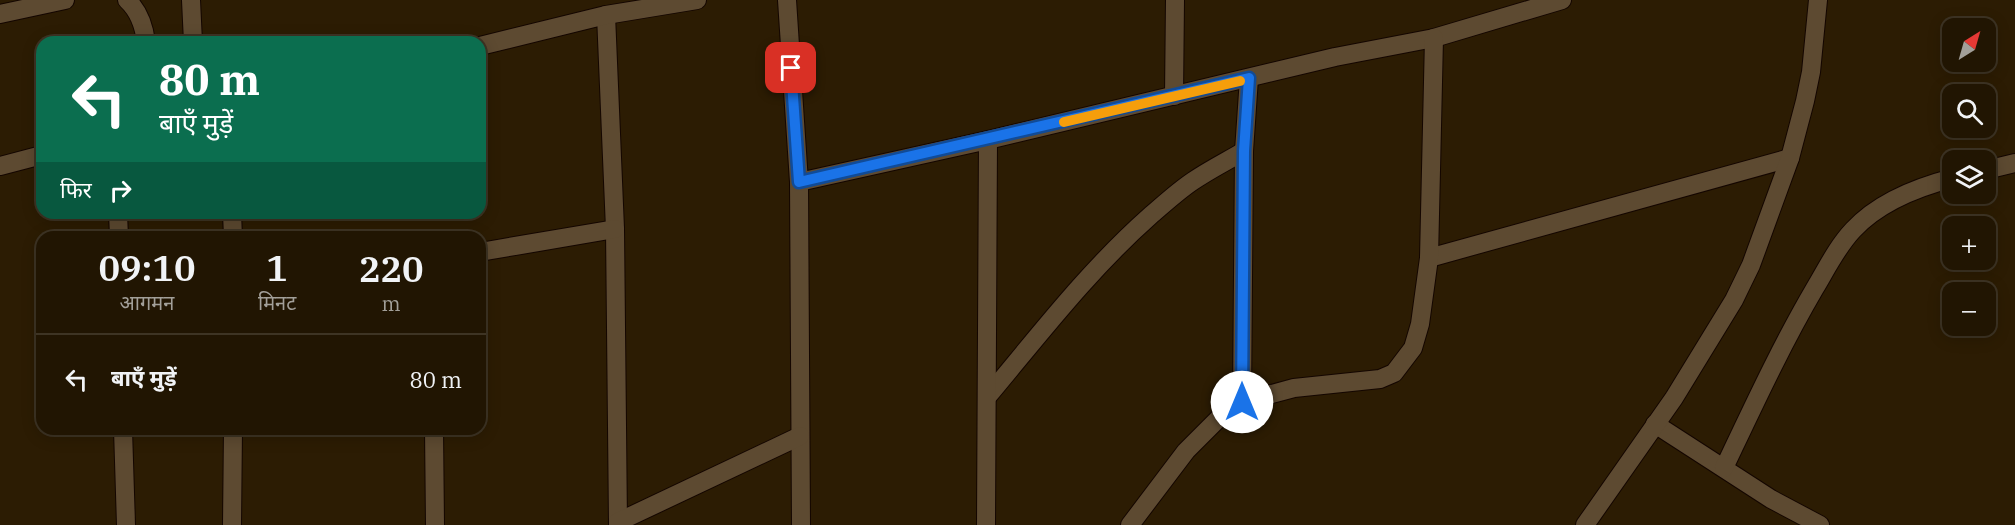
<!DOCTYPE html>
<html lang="hi">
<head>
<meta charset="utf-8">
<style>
	:root { --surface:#211502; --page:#2d2211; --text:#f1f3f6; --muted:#a29f99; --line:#3e3424 }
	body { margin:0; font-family:"IBM Plex Serif","Noto Sans Devanagari",serif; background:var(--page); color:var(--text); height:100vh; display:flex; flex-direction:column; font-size:22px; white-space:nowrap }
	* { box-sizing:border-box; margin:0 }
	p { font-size:20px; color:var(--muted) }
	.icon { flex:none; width:33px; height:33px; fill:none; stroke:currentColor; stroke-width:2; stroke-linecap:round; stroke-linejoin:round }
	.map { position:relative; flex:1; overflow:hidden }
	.panel { position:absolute; left:36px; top:231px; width:450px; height:204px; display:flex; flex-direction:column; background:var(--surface); border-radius:18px; box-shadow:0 3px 15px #0003,0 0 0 2px var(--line) }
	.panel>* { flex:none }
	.banner { position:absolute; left:36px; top:36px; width:450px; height:183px; border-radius:18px; box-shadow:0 3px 15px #0003,0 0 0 2px var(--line); background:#0b6e4f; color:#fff; overflow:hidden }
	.needle { width:39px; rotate:37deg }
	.buttons { position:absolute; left:1942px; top:18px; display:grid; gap:12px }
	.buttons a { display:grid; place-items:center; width:54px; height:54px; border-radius:12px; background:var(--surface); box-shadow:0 3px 15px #0003,0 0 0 2px var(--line); font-size:30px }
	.pin { position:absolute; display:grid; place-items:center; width:51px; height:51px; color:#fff; margin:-26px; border-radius:12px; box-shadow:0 3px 9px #0006 }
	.me { position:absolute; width:66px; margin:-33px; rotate:0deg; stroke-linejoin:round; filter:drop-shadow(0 0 4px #0008) }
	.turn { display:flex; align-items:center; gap:21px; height:126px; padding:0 24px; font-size:27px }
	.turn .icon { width:78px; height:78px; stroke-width:2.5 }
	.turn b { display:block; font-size:42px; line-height:51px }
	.then { display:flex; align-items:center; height:57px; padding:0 24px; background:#0003; gap:12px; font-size:22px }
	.eta { display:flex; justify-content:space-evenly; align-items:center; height:102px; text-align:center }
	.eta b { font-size:36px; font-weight:600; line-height:42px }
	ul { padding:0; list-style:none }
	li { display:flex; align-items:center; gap:18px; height:90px; padding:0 24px; border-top:2px solid var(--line) }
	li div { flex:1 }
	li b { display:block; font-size:22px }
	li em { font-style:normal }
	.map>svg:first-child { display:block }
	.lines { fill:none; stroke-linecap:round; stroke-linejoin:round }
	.street-casing { stroke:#140600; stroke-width:20 }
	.street { stroke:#5d4a31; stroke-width:18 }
	.route-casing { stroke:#114b97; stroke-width:15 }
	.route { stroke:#1a73e8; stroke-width:10 }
	.slow { stroke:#f59e0b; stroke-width:10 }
</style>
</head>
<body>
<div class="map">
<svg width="2015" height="525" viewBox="0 0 2015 525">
	<rect width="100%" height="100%" fill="#2c1c03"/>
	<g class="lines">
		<defs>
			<g id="street">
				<path d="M127 0C139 11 144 26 146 42"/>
				<polyline points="191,0 193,42"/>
				<polyline points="787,0 799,182 801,525"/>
				<polyline points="0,14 65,0"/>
				<polyline points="606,15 615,229 618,525"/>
				<polyline points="480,46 606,15 697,0"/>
				<polyline points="1174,96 1175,0"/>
				<polyline points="0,166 42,155"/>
				<polyline points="1986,170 2015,163"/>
				<polyline points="799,182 988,140 1335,57 1434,38 1562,0"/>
				<polyline points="118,213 119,237"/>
				<polyline points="232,213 233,237"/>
				<polyline points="480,252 615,229"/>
				<polyline points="1429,258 1790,158"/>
				<path d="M988 396C1040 334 1089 270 1150 216 1164 204 1178 191 1193 181 1209 170 1227 161 1244 151"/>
				<polyline points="1242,402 1244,151 1249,78"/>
				<polyline points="1655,424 1771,499 1820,525"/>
				<polyline points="123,429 126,525"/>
				<polyline points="434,429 435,525"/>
				<path d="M1724 468C1753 407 1781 346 1815 288 1827 268 1837 247 1853 230 1878 203 1918 187 1953 178"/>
				<polyline points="618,522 800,436"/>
				<polyline points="232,525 233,429"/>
				<polyline points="986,525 988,140"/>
				<polyline points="1130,525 1186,451 1223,414 1242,402 1294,388 1380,379 1394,373 1413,348 1420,324 1429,258 1434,38"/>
				<polyline points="1585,525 1674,398 1734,300 1751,265 1790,158 1805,101 1811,72 1818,0"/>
			</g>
		</defs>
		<use href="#street" class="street-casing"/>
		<use href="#street" class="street"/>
	</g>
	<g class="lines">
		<defs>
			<polyline id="route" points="791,68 799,182 1249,78 1244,151 1242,402"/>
		</defs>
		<use href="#route" class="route-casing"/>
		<use href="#route" class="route"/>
		<polyline class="slow" points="1064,122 1240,81"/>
	</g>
</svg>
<div class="buttons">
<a><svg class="needle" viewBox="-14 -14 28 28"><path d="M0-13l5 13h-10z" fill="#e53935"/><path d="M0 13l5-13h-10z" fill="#a29f99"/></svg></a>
<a><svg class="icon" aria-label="search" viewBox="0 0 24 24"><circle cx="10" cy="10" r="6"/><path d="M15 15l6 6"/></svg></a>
<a><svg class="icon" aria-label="layers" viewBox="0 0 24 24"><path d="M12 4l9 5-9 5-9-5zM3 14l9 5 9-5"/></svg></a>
<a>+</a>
<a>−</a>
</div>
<div class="pin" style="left:791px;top:68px;background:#d93025"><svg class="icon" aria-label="arrive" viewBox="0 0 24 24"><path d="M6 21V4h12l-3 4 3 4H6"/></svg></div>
<svg class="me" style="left:1242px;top:402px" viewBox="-20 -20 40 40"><circle r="19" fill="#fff"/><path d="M0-13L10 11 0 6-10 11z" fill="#1a73e8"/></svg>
<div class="banner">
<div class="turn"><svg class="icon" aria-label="left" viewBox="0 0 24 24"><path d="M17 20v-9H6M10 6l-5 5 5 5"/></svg><div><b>80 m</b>बाएँ मुड़ें</div></div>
<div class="then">फिर<svg class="icon" aria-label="right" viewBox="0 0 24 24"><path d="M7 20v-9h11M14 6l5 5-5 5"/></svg></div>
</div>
<section class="panel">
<div class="eta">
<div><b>09:10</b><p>आगमन</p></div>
<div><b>1</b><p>मिनट</p></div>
<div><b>220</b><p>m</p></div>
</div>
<ul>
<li><svg class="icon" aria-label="left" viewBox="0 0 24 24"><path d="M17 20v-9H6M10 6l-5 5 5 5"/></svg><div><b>बाएँ मुड़ें</b></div><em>80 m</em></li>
</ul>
</section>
</div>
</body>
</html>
